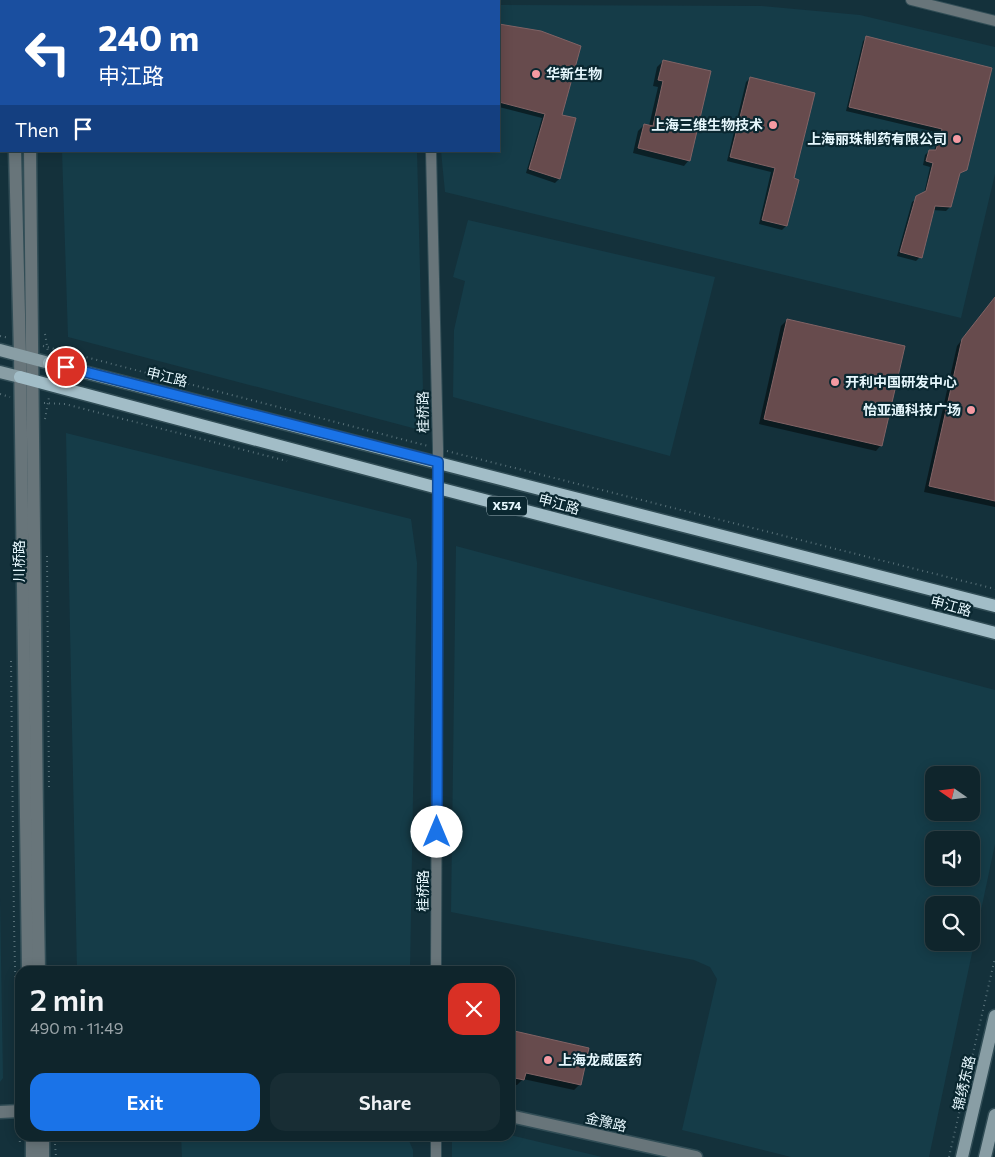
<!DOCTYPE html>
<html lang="en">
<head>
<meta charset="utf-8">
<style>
	:root { --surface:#0f252c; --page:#182d34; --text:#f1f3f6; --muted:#9ba5a9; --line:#2f4248; --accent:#1a73e8 }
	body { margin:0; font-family:Commissioner,"Noto Sans SC",sans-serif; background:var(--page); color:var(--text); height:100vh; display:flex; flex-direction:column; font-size:19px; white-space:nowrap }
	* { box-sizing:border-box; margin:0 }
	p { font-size:16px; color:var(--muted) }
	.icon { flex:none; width:28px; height:28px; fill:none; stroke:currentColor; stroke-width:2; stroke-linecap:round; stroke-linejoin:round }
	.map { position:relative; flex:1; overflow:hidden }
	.sheet { position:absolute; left:15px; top:966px; width:500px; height:175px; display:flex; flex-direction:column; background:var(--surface); border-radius:15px; box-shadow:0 2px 12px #0003,0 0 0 1px var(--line) }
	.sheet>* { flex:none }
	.banner { position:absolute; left:0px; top:0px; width:500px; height:152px; box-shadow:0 2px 12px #0003,0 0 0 1px var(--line); background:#1a4fa0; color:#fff; overflow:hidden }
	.needle { width:32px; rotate:284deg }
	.tools { position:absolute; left:925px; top:766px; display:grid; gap:10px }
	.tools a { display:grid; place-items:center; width:55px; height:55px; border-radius:10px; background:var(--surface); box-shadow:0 2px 12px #0003,0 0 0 1px var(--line); font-size:25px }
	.pin { position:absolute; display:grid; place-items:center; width:42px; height:42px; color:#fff; margin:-21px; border:2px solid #fff; border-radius:50%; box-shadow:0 1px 5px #0007 }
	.me { position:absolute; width:55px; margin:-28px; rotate:0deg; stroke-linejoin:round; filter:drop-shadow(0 0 4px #0008) }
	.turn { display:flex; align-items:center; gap:18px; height:105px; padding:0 15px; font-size:22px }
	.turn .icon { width:65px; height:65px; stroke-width:2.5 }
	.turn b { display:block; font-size:35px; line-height:42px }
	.then { display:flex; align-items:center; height:48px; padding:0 15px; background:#0003; gap:10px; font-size:19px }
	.round { display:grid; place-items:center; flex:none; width:52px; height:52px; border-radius:15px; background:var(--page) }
	.summary { display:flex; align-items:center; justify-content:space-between; height:85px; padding:0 15px }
	h1 { font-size:30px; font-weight:600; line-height:38px }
	.action { display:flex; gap:10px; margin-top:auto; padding:10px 15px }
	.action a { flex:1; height:58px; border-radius:15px; background:var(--accent); color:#fff; font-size:20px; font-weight:600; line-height:58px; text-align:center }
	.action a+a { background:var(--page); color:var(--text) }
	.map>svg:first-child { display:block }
	.built { fill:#153c48; fill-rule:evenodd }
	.shadow { fill:#0007 }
	.building { fill:#674b4d; stroke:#816365 }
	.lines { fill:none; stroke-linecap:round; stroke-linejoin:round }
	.minor-casing { stroke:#314d56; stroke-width:12 }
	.tertiary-casing { stroke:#314d56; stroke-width:15 }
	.secondary-casing { stroke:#314d56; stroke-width:15 }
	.primary-casing { stroke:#314d56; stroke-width:15 }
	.path { stroke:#577078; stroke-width:2; stroke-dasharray:1 4; stroke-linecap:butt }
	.minor { stroke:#68757a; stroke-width:10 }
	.tertiary { stroke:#68757a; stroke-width:12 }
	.secondary { stroke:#899ea5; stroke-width:12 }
	.primary { stroke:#a2bdc7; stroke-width:12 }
	.route-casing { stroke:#114b97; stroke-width:12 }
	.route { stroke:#1a73e8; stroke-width:9 }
	.poi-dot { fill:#f49aa2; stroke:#0a2730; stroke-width:2 }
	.labels { text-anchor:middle; stroke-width:4.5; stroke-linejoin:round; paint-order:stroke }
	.shield { fill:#0a2730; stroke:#a4b9c0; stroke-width:1 }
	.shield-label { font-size:12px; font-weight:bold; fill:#e6f7fd }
	.poi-label { font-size:14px; font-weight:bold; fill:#e6f7fd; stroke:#0a2730; text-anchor:start }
	.street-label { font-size:14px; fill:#e6f7fd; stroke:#0a2730 }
</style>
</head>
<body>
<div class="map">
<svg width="995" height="1157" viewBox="0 0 995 1157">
	<rect width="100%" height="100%" fill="#14313b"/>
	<g class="built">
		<polygon points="57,0 412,0 413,1 57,1"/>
		<polygon points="499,5 762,6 860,15 995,47 995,174 961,318 445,192 441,151 499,151"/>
		<polygon points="62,151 417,151 424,431 68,337"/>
		<polygon points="468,220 715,277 670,456 453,397 454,330 465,281 453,277"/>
		<polygon points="66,433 411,519 417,563 410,971 77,971"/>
		<path d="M456 546 995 690V844L929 1157H791L682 1130 717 979 710 967 694 960 451 912ZM934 775H971V812H934ZM934 840H971V878H934ZM934 905H971V942H934Z"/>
		<polygon points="0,897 3,1078 0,1082"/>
		<polygon points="510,1135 602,1157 452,1157 452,1142 459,1136"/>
		<polygon points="181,1136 407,1136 413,1150 413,1157 182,1157"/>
	</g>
	<g class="shadow">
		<rect x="230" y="0" width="75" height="1"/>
		<polygon points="499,25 540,33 561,116 575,119 559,179 555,183 526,173 542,118 499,107"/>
		<polygon points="867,37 990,69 966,169 958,175 950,207 946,211 932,210 920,257 916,261 897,256 912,202 924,194 930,167 923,165 925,155 929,151 934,151 939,133 846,111 863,41"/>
		<polygon points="663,61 689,160 684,166 633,153 638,131 644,125 649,126 658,87 653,86 657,67"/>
		<polygon points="750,78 793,179 786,226 782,230 759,224 771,172 727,161 746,82"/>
		<polygon points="995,297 995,507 924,492 957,346"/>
		<polygon points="787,320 881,445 876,451 759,424 781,326"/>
		<polygon points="510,1032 580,1084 574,1090 523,1079 517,1085 510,1084"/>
	</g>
	<g class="building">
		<polygon points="499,24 541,31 581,46 562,115 576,118 560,179 529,169 545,114 499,102"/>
		<polygon points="866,36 992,68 967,170 960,173 951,207 935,206 922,258 900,252 916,196 926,191 933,163 926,161 929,150 936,150 942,129 849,107"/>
		<polygon points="663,60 711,71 690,161 638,148 644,124 653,126 663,81 658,80"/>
		<polygon points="750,77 815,93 794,178 799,180 787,226 762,220 775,168 730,157"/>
		<polygon points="995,297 995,501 929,486 962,339"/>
		<polygon points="787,319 905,346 882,446 764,419"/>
		<polygon points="510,1030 589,1048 581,1085 526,1073 524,1080 510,1077"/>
	</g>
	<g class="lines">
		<defs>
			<g id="minor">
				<polyline points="428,0 428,1"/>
				<polyline points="911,0 995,21"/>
				<polyline points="431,151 438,449 436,971"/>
				<polyline points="436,1157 436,1136"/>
			</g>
			<g id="tertiary">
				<polyline points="12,0 12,1"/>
				<polyline points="27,0 27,1"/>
				<polyline points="15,151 20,355 28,971"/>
				<path d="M30 151C35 425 34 698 39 971"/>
				<polyline points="0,1112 20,1111"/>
				<polyline points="510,1116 696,1157"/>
				<polyline points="32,1136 32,1157"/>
				<polyline points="43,1136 43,1157"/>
			</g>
			<g id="secondary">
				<polyline points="0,350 49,363"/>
				<polyline points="0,372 20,377"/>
				<polyline points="962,1157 995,1016"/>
				<polyline points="985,1157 995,1115"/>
			</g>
			<g id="primary">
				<polyline points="49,363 995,606"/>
				<polyline points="20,377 438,488 995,633"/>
			</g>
		</defs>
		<use href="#minor" class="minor-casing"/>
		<use href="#tertiary" class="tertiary-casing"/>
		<use href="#secondary" class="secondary-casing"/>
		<use href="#primary" class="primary-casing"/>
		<g class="path">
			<polyline points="45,334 48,352"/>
			<polyline points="0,336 9,338"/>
			<polyline points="43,346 428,446"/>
			<polyline points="0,394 10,397"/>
			<polyline points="44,403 65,404 287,461"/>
			<polyline points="45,419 49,397"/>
			<polyline points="447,451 995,589"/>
			<polyline points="47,556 49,789"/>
			<polyline points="11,661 14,923 18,1101"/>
			<polyline points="19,1121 20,1146"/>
			<polyline points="55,1144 56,1157"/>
			<polyline points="949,1157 995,958"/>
		</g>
		<use href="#minor" class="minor"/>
		<use href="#tertiary" class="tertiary"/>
		<use href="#secondary" class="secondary"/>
		<use href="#primary" class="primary"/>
	</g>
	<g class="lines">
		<defs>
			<polyline id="route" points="66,367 438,462 437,832"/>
		</defs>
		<use href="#route" class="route-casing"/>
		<use href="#route" class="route"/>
	</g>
	<g class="poi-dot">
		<circle cx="536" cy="74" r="5"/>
		<circle cx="773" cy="125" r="5"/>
		<circle cx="957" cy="139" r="5"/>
		<circle cx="835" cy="382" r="5"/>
		<circle cx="971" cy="410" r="5"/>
		<circle cx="548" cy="1060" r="5"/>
	</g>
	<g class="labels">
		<rect class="shield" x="487" y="496.5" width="40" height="19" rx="4"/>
		<g class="shield-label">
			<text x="507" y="510">X574</text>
		</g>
		<g class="poi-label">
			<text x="546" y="79">华新生物</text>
			<text x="763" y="130" text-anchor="end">上海三维生物技术</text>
			<text x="947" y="144" text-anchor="end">上海丽珠制药有限公司</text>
			<text x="845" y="387">开利中国研发中心</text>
			<text x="961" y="415" text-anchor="end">怡亚通科技广场</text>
			<text x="558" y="1065">上海龙威医药</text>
		</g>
		<g class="street-label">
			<text transform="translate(167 377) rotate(14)" y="5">申江路</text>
			<text transform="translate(423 412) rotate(-91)" y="5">桂桥路</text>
			<text transform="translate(559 504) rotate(15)" y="5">申江路</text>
			<text transform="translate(19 561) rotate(-90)" y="5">川桥路</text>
			<text transform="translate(951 606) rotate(15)" y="5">申江路</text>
			<text transform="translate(423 891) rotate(-90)" y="5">桂桥路</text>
			<text transform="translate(964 1083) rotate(-77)" y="5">锦绣东路</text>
			<text transform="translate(606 1122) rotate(13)" y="5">金豫路</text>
		</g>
	</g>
</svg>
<div class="tools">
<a><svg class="needle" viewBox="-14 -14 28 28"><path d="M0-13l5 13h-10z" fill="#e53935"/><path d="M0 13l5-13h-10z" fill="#9ba5a9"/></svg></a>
<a><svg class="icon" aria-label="sound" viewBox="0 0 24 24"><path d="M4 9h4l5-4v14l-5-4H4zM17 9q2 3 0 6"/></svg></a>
<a><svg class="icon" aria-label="search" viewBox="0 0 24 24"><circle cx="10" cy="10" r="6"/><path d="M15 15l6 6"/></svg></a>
</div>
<div class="pin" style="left:66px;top:367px;background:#d93025"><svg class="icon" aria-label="arrive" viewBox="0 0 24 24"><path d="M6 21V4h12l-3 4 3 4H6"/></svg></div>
<svg class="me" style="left:437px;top:832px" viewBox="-20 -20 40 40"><circle r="19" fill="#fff"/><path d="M0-13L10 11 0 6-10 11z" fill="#1a73e8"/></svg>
<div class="banner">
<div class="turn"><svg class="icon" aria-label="left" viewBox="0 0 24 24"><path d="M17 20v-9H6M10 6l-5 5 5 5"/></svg><div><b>240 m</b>申江路</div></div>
<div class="then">Then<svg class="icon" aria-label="arrive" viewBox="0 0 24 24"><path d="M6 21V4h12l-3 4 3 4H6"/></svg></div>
</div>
<section class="sheet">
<div class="summary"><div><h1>2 min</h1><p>490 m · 11:49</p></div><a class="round" style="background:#d93025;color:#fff"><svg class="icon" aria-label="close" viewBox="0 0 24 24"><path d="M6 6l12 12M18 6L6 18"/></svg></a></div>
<div class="action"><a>Exit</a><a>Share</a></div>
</section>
</div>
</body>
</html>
